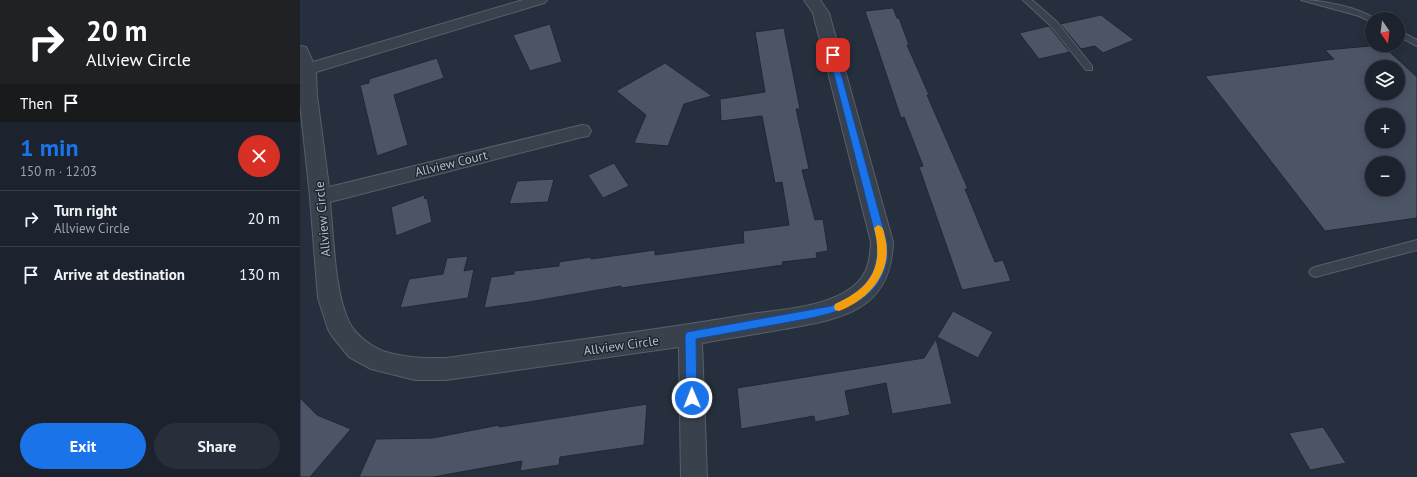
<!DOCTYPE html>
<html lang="en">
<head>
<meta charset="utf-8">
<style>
	:root { --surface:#1c232e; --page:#292f3a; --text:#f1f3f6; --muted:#a0a4aa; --line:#3a404a; --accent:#1a73e8 }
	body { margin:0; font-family:"PT Sans",sans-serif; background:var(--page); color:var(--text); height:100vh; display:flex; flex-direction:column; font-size:15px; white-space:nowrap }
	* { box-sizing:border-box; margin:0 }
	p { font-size:13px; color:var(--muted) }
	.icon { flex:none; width:22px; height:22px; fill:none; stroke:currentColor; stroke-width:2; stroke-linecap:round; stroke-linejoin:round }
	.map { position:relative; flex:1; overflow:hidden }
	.panel { display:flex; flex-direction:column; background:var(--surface); width:300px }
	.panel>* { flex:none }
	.banner { background:#202124; color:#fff; overflow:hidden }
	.needle { width:26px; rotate:166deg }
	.buttons { position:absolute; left:1065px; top:12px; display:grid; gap:8px }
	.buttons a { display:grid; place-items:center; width:40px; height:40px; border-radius:50%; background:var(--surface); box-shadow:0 2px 10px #0003,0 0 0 1px var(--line); font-size:20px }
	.pin { position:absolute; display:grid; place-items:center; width:34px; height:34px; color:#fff; margin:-17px; border-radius:8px; box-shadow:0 2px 6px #0006 }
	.me { position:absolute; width:44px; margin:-22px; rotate:359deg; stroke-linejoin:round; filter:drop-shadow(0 0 3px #0008) }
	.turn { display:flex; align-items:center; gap:14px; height:84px; padding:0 20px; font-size:18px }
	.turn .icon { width:52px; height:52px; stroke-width:2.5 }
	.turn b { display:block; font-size:28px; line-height:34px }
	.then { display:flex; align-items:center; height:38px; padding:0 20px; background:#0003; gap:8px; font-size:15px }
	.round { display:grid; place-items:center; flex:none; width:42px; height:42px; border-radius:21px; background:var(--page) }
	.overview { display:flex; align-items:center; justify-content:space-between; height:68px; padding:0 20px }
	h1 { font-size:24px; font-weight:800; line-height:30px; color:var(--accent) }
	.primary-button { display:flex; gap:8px; margin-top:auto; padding:8px 20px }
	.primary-button a { flex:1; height:46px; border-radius:24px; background:var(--accent); color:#fff; font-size:16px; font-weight:800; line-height:46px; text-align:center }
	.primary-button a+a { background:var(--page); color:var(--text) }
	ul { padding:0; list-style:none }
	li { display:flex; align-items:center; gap:12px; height:56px; padding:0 20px; border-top:1px solid var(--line) }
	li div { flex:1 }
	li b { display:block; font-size:15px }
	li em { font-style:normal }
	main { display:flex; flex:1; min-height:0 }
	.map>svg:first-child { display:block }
	.building { fill:#4c5566; stroke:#202834; fill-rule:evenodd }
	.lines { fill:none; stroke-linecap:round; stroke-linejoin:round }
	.service-casing { stroke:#575f6b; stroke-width:2 }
	.minor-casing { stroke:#575f6b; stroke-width:2 }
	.service { fill:#39414d; fill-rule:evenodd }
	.minor { fill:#39414d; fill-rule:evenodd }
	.route { fill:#1a73e8; stroke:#114b97 }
	.slow { fill:#f59e0b }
	.labels { text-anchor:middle; stroke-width:3; stroke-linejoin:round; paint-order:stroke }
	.street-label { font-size:13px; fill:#b5bcc8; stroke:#1e2632 }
</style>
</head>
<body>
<main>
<section class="panel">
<div class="banner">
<div class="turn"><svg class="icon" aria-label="right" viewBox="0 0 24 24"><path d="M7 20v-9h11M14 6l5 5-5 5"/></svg><div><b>20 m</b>Allview Circle</div></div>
<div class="then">Then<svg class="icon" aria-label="arrive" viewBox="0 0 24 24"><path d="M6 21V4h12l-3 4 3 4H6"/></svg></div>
</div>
<div class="overview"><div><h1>1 min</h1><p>150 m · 12:03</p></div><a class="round" style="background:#d93025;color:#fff"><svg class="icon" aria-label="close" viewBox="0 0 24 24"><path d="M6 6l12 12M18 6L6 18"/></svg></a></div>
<ul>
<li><svg class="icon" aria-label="right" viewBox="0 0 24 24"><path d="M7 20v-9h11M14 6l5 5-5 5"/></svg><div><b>Turn right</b><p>Allview Circle</p></div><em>20 m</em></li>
<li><svg class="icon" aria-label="arrive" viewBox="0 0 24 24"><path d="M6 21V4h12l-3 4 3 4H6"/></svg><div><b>Arrive at destination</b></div><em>130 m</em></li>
</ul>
<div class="primary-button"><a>Exit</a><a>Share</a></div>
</section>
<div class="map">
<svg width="1117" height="477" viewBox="0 0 1117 477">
	<rect width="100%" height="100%" fill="#262f3d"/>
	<g class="building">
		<polygon points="593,8 597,18 599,18 609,45 607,45 629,95 627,95 668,189 665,189 695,262 703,260 711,281 662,290 619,167 623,166 604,117 601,118 565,11"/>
		<polygon points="801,15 834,40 803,53 795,46 781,49 760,24"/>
		<polygon points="250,24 262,62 230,71 213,35"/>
		<polygon points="749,26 770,52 739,59 719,33"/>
		<polygon points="484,28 500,109 496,109 509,169 502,170 515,220 523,219 528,251 516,253 517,258 482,262 483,265 321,288 321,286 229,302 184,308 191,277 214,274 214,271 259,266 259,262 291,257 291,259 355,250 355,255 441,243 444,243 443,231 489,225 482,182 475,183 462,116 421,121 420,99 465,92 455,32"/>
		<path d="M1082 45 1117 77V218L1025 231 905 76 1034 59 1025 50ZM1072 67H1098V93H1072ZM1072 115H1098V141H1072ZM1072 163H1098V189H1072Z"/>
		<polygon points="137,58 144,78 94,95 108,145 77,156 60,85 69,83 69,79"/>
		<polygon points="365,63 412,96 384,104 368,146 334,143 346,115 316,91"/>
		<polygon points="314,163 329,186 303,198 288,175"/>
		<polygon points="254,179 248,202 209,204 217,181"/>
		<polygon points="124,195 125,199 127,198 132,222 96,236 91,207"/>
		<polygon points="168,256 164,271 174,269 168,298 100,308 109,279 143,274 147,258"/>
		<polygon points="653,311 693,332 678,358 637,337"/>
		<polygon points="636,339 652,404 592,414 586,383 545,391 550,415 515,422 514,416 441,429 437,388 624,358"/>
		<polygon points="0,398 17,415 51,429 10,477 0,477"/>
		<polygon points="347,404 344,445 260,457 259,465 220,471 222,461 133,477 59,477 76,439 133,438 199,425 199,427"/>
		<polygon points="1023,427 1046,463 1010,470 989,433"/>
	</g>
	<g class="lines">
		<defs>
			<g id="service">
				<polygon points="723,0 732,0 757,22 792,66 792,70 786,70 751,26"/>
				<path d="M1001 0C1021 0 1059 7 1075 19H1072V22L1059 16Z"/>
				<polygon points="1098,30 1117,40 1117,46 1098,36"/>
				<polygon points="1117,240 1117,250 1015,277 1011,275 1009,272 1011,269 1015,267"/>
			</g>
			<path id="minor" d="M223 0H247L244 3 16 72 17 96 29 187 282 125 288 126 291 131 288 136 282 137 30 202C34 238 34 290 49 322 55 334 70 346 83 351 103 358 125 358 146 358 246 344 346 332 445 315 476 310 518 308 545 292 566 280 570 265 571 242L513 13 504 0H520L529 13 593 242C591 312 540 319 484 329 456 334 429 338 402 343L407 477H381L379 347 146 380H115L71 369 49 357 32 336 28 329 18 298 10 197 0 103V46L6 47 13 62Z"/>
		</defs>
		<use href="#service" class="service-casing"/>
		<use href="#minor" class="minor-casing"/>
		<use href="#service" class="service"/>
		<use href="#minor" class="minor"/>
	</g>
	<path class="route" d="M530 53 536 55 587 242C587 248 588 255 587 261 577 311 520 316 479 324 451 329 423 334 396 339L397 398 396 402 392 403 388 402 386 398 385 335 387 332 531 306C563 291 578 279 577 242L529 55Z"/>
	<path class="slow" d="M578 225C584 227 584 232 585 237 594 271 569 300 539 311L535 310 534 307 535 304C571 288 584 267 574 228Z"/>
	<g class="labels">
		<g class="street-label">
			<text transform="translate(151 163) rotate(-14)" y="5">Allview Court</text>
			<text transform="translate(22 219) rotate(-95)" y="5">Allview Circle</text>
			<text transform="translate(321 345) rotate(-8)" y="5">Allview Circle</text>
		</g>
	</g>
</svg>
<div class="buttons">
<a><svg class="needle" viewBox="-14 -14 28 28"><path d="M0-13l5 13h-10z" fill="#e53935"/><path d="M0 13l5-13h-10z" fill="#a0a4aa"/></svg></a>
<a><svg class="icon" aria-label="layers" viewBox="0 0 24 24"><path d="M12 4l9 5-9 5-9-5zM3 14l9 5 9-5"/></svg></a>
<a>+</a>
<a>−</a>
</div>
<div class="pin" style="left:533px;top:55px;background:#d93025"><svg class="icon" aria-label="arrive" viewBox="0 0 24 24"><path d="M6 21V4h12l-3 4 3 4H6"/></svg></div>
<svg class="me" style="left:392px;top:398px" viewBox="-20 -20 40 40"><circle r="17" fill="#1a73e8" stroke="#fff" stroke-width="3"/><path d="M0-11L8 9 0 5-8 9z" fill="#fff"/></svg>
</div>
</main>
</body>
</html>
